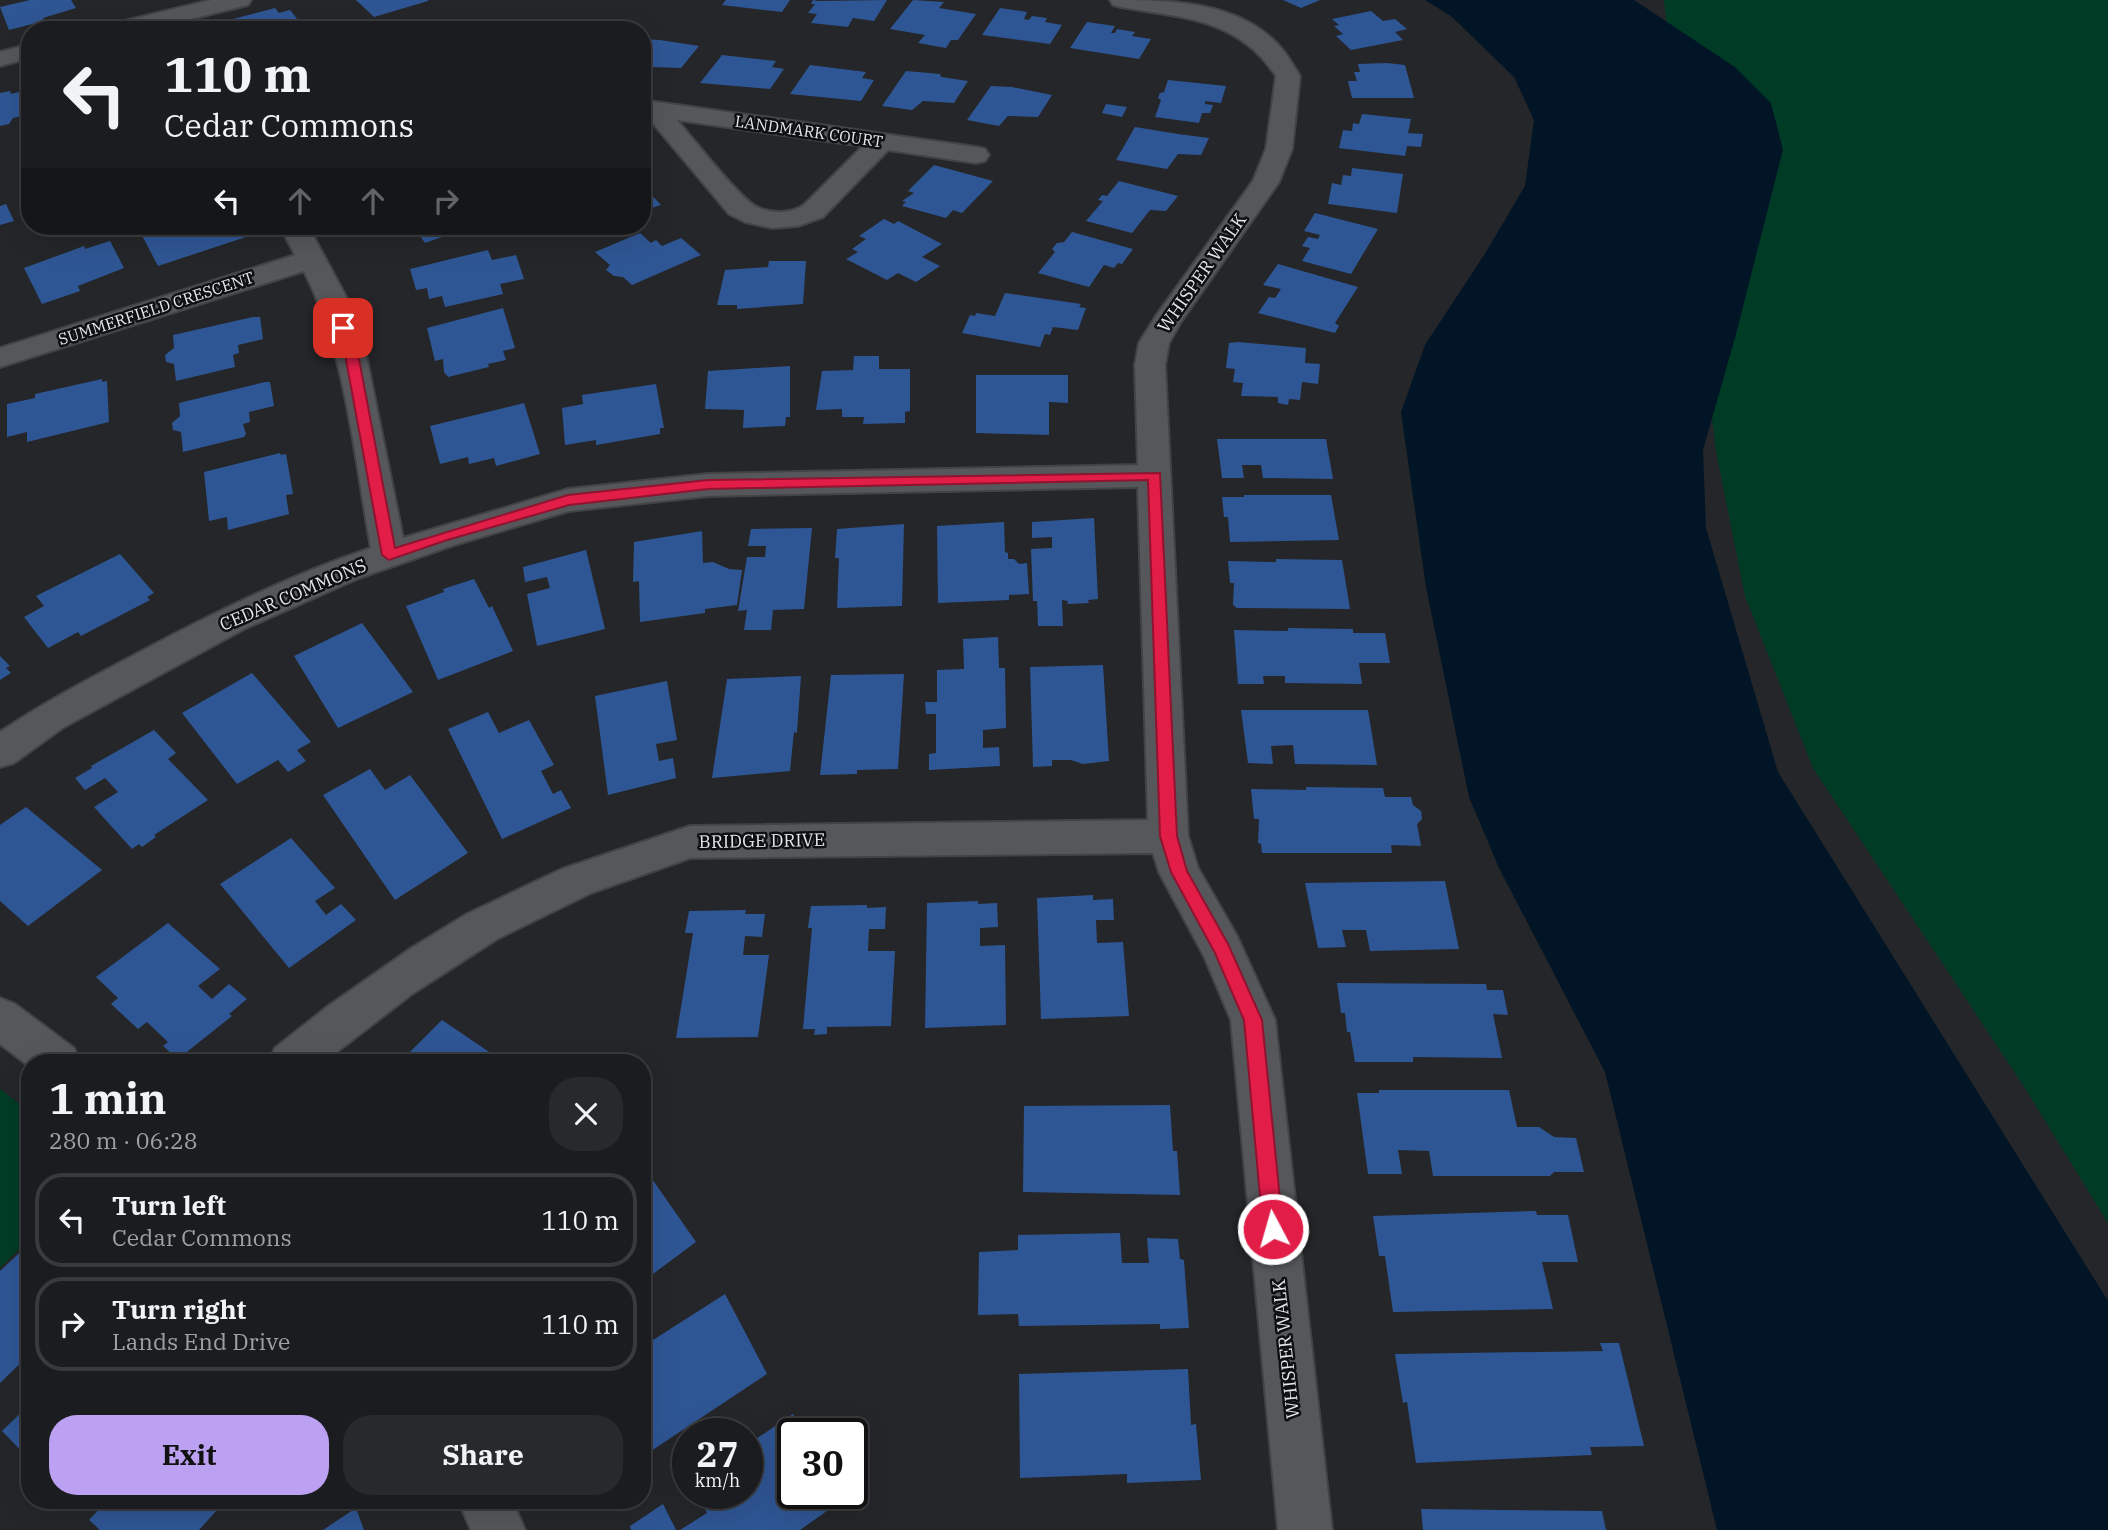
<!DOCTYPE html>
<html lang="en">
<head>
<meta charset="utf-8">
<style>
	:root { --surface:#1b1c1f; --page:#28292c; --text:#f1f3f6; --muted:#a0a1a4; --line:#393a3d; --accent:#bca0f2 }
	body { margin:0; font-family:"IBM Plex Serif",serif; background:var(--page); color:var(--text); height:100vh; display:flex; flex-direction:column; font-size:26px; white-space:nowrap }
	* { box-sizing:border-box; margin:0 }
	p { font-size:23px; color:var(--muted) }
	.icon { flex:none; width:38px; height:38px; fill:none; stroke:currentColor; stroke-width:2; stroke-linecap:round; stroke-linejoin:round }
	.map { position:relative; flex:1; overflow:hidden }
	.drawer { position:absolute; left:21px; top:1054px; width:630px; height:455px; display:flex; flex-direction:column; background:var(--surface); border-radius:28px; box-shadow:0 7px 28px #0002,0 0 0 2px var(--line) }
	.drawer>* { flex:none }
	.hud { position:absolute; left:21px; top:21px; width:630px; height:214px; border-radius:28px; box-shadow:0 7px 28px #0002,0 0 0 2px var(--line); background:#1b1c1f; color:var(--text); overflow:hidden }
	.speed { position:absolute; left:672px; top:1418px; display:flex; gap:14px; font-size:35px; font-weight:700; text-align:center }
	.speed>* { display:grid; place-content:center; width:91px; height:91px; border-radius:50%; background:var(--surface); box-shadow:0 7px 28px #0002,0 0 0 2px var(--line); line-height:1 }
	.speed small { font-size:18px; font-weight:400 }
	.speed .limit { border:4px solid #111; border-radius:10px; background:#fff; color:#111 }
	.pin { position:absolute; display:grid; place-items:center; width:60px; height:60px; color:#fff; margin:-30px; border-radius:14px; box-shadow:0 4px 10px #0006 }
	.me { position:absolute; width:77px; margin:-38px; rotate:354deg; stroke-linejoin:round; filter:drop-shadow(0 0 5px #0008) }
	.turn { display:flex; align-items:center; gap:24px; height:147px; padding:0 28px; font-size:32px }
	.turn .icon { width:91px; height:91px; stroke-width:2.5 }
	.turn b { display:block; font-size:49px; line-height:60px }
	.lanes { display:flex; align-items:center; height:66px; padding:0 28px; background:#0003; justify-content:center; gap:35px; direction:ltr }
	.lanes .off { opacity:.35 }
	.round { display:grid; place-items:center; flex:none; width:74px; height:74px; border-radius:28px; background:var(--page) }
	.summary { display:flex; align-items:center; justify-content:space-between; height:119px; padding:0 28px }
	h1 { font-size:42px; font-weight:700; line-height:52px }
	.button { display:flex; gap:14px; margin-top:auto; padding:14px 28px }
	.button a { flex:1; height:80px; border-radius:28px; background:var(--accent); color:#111; font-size:28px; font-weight:700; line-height:80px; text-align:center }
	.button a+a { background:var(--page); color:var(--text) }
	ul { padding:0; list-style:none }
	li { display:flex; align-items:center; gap:21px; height:94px; margin:0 14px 10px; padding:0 14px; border:4px solid var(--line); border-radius:28px }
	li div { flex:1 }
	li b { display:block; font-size:26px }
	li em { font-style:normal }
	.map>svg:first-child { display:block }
	.green { fill:#003c25 }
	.water { fill:#011526 }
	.building { fill:#2f5694 }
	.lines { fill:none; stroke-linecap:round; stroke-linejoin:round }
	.street-casing { stroke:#414345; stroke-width:4 }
	.street { fill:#55575b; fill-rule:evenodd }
	.route { fill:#e11d48; stroke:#92132f; stroke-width:2 }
	.labels { text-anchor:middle; stroke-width:5; stroke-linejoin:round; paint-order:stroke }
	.far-street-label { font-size:16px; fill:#e5e6e8; stroke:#0e0f10 }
	.street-label { font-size:18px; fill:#e5e6e8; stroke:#0e0f10 }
</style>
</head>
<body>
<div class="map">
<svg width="2108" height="1530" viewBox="0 0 2108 1530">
	<rect width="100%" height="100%" fill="#242629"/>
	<g class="green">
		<polygon points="1664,0 2108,0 2108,1223 2023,1085 1813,768 1745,596 1716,451"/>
		<polygon points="0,1089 30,1112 30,1238 0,1268"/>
	</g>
	<polygon class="water" points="1425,0 1634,0 1735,67 1771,103 1783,150 1735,338 1703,450 1706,528 1778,772 2108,1301 2108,1530 1717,1530 1605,1072 1499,868 1469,797 1426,587 1401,412 1425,345 1486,252 1525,186 1534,120 1514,77 1451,16"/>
	<g class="building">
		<polygon points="30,0 71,0 76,8 43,18 44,21 9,30 0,7"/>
		<polygon points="356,0 428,0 428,1 374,17"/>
		<polygon points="726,0 790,0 782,12 722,5"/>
		<polygon points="813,0 818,1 887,0 874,21 853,18 848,27 811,23 817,14 808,13 815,4 811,4"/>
		<polygon points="913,0 944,2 939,8 976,14 958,40 951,40 946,48 918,43 925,35 890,29"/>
		<polygon points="1283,0 1320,0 1301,8"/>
		<polygon points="275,8 279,13 290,10 306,30 234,30 240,27 233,19"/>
		<polygon points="1000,8 1027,12 1024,19 1029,20 1032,16 1047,18 1045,22 1062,25 1050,44 982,35"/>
		<polygon points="1371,11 1383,21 1395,19 1407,29 1395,32 1403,40 1351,50 1336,36 1343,34 1334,26 1339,25 1332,19"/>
		<polygon points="1087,22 1115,26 1111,33 1115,33 1117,29 1135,32 1132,36 1151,39 1139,59 1070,48"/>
		<polygon points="642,39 660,40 699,46 681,68 652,67 642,76"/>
		<polygon points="722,55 776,61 772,67 784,69 770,89 700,83"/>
		<polygon points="1387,63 1405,65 1414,98 1352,98 1348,81 1357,81 1354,72 1360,72 1358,64"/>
		<polygon points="810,65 866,72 862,78 874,80 861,101 790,94"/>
		<polygon points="906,71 940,74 941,77 968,81 954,103 923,101 912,110 882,106"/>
		<polygon points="1168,80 1226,86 1221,103 1205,101 1205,104 1213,105 1210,113 1202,113 1199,123 1155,117 1161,100 1158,98 1160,93 1164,92"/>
		<polygon points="991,86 1012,87 1052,95 1038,117 1008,116 999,126 967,120"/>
		<polygon points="30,89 30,114 13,118 9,124 0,126 0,93 10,91 11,94"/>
		<polygon points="1106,104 1127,107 1122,117 1102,113"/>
		<polygon points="1362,114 1411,119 1408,133 1423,134 1421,147 1407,146 1405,156 1339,148 1343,130 1352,131 1353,123 1359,124"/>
		<polygon points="1135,127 1178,134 1209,138 1201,155 1178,154 1167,169 1116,160"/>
		<polygon points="934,165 993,181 962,213 953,210 946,218 902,206 906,202 902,201 914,193 908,191"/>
		<polygon points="1352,168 1403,174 1397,213 1328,204 1332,183 1341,185 1343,175 1351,176"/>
		<polygon points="1119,181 1178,196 1166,211 1150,210 1132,233 1086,221 1103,201 1098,200 1102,195 1107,196"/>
		<polygon points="642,185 661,205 642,211"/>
		<polygon points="6,204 14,221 0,225 0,206"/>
		<polygon points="1315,213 1378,229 1351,274 1302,261 1310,248 1302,246 1308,237 1318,239 1320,235 1304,231"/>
		<polygon points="884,219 894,224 898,221 942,244 922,257 940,266 916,282 898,273 887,280 846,259 858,252 852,249 866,239 859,236"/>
		<polygon points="137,226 239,226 246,237 158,266"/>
		<polygon points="378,226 473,226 425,243 418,233 411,235 406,229 386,236"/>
		<polygon points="1072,232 1133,249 1122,264 1118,263 1114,268 1104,265 1089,287 1038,273 1055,252 1052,249 1057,243 1064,242"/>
		<polygon points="640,233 651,243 656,240 662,246 681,238 701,255 632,285 623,277 614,276 606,270 610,265 595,252"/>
		<polygon points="110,241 124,268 78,286 80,291 42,304 24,268 84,246 85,249"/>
		<polygon points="488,250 492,260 516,255 524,279 500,284 503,294 445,307 442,296 429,299 427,288 416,290 410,269"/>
		<polygon points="769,261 806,261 803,304 737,309 737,305 717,305 725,270 768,267"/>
		<polygon points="1278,264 1358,287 1335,323 1339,326 1335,333 1258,313 1269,297 1275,298 1281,289 1263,285"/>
		<polygon points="1005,293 1081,304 1079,307 1086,308 1078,330 1053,327 1050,335 1045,334 1040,347 962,333 970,315 975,316 976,313 995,316"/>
		<polygon points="503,308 515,348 503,351 506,360 488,364 489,367 448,377 444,372 443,359 435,361 427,328"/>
		<polygon points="253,317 260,317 263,339 238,345 239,353 233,355 235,367 176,381 174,364 166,362 165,355 174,348 173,335"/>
		<polygon points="1238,342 1306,348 1305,363 1320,364 1318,384 1302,382 1300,400 1289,399 1288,405 1278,403 1278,397 1241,396 1243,383 1233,382 1235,369 1226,368 1229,343"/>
		<polygon points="854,356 879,356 879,369 910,369 910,411 905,412 905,423 863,424 864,417 842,417 842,409 816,410 822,371 853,370"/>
		<polygon points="790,366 790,417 786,417 785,426 743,428 744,410 705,409 708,371"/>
		<polygon points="976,375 1068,375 1068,403 1049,402 1049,435 976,433"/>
		<polygon points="102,379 102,382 107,381 109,422 27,442 27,432 7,437 7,404 35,398 35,394"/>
		<polygon points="265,382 270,382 274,406 249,412 250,422 243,424 246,434 244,437 183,452 181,432 173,430 172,423 180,416 179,403"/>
		<polygon points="656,384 664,428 660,428 660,434 596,445 596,440 565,445 562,408 583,404 582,395"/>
		<polygon points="524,403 540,454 496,466 494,458 469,464 468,457 440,464 430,426"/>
		<polygon points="1217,439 1326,439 1333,479 1263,478 1261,465 1242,465 1244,478 1222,478"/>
		<polygon points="280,453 281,455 286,454 293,494 286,495 289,514 228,530 227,517 209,521 204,472"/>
		<polygon points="1244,495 1331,495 1339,540 1230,542 1228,517 1224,517 1222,497 1244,497"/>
		<polygon points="1094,518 1098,599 1088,600 1089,603 1067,604 1068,601 1062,600 1063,626 1038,626 1037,601 1033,601 1031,549 1052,548 1052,537 1032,538 1032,522"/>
		<polygon points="1004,522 1005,552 1008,553 1008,559 1014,559 1019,564 1027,563 1029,594 1009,595 1009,600 938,603 937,526"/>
		<polygon points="904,524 902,606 837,608 839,558 835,558 837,529"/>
		<polygon points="812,528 804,609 773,610 771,630 744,630 747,610 738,611 747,557 765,557 766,546 748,546 751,529"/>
		<polygon points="702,531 703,563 713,562 729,569 742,570 737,605 705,609 705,613 640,622 639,581 633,582 634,542"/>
		<polygon points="586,550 605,629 537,646 527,594 550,588 547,577 525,582 523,567"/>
		<polygon points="120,554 154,593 147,597 150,600 81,636 78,632 48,648 24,617 44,606 36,596"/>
		<polygon points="1276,559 1342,560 1350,609 1237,608 1233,605 1234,583 1230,583 1228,561 1276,562"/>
		<polygon points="474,579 489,608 492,606 513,651 438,680 406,606 444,592 443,589"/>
		<polygon points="362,623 413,692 338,728 294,656"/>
		<polygon points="1288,628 1353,629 1353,633 1385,633 1390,663 1359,663 1362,684 1285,683 1285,676 1263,676 1264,684 1238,684 1234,630 1288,631"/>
		<polygon points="998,637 999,668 1005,668 1006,728 983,730 983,748 999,747 1000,766 929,770 929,754 936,753 936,714 926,714 925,702 937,702 937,670 964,669 963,639"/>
		<polygon points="0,656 10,666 6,668 11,673 0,680"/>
		<polygon points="1103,665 1109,761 1083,764 1071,760 1052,760 1052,766 1033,767 1030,667"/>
		<polygon points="252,673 311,742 297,750 306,761 288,772 278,760 237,784 182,713"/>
		<polygon points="904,674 898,769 857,770 857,774 820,775 831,675"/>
		<polygon points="801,676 797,733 794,732 790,771 712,778 727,679"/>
		<polygon points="667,681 677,740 656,744 659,761 673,758 676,778 608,795 595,696"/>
		<polygon points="1241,710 1368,710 1377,765 1295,764 1293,745 1271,746 1273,764 1248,763"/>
		<polygon points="488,712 499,733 529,720 554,765 541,771 553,794 561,790 571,808 502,839 448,729"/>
		<polygon points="154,730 176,753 168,759 208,800 154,835 156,837 142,847 139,844 132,849 94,807 118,792 105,778 85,790 75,778 92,768 91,766"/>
		<polygon points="370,769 385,790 410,775 468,853 395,900 323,795"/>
		<polygon points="1306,787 1383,788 1385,797 1411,797 1413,805 1421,811 1422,819 1417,824 1421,846 1391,845 1392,853 1262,853 1261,844 1258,843 1259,819 1254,819 1251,789 1306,790"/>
		<polygon points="26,807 102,870 28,926 0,901 0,825"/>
		<polygon points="291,838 335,888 315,901 326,915 341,904 356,920 289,968 220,884"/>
		<polygon points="1445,881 1459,949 1370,951 1366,930 1342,930 1346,947 1318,948 1305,883"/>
		<polygon points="1093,895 1093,900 1113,899 1114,920 1096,920 1097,943 1123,942 1129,1016 1041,1019 1037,898"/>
		<polygon points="978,901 978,904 997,903 998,927 980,928 980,946 1005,945 1006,1025 925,1028 927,903"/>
		<polygon points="867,905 867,908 886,907 885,929 869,929 868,951 895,951 891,1026 827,1027 827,1034 814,1035 815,1029 803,1029 812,928 808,928 811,906"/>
		<polygon points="746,910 745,914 765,914 762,937 745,936 743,955 769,955 758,1037 676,1038 693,933 685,933 689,911"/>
		<polygon points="168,923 220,969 198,986 212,999 229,984 247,999 229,1014 232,1016 178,1059 163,1046 168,1042 147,1022 138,1029 111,1004 118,998 96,977"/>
		<polygon points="1337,983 1486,984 1487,990 1503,990 1508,1015 1493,1014 1502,1058 1413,1057 1413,1062 1355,1062 1350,1032 1347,1032 1345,1013 1341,1013"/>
		<polygon points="442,1020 504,1062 400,1062"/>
		<polygon points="1379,1090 1509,1090 1517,1127 1539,1127 1554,1137 1576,1138 1584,1172 1554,1172 1550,1176 1433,1176 1429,1151 1398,1150 1402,1174 1368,1174 1357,1093 1379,1093"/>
		<polygon points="1170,1105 1173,1151 1177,1151 1180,1195 1023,1192 1024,1106"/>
		<polygon points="650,1176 696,1242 642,1282 642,1181"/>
		<polygon points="1536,1211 1537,1215 1568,1215 1578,1262 1542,1262 1553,1309 1393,1312 1385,1256 1379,1256 1373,1216"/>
		<polygon points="1120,1233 1122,1263 1149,1263 1147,1238 1178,1239 1180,1259 1184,1260 1189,1328 1160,1329 1160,1324 1019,1326 1018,1314 978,1315 979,1252 1018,1250 1018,1235"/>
		<polygon points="30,1243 30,1354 0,1383 0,1271"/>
		<polygon points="725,1294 767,1374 642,1457 642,1347"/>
		<polygon points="1600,1343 1619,1343 1644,1446 1590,1447 1592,1455 1416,1463 1407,1402 1403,1403 1395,1354 1603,1351"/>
		<polygon points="1188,1369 1191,1425 1196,1424 1201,1480 1127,1483 1127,1474 1020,1478 1019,1374"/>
		<polygon points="30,1404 30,1460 2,1431"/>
		<polygon points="793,1414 804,1433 793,1433 793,1493 836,1493 841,1501 800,1530 680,1530 707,1513 697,1493 747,1493 747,1445"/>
		<polygon points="108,1500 226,1500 199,1530 100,1530 89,1520"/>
		<polygon points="663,1504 676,1530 631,1530 630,1526"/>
		<polygon points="356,1508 364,1530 323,1530"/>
		<polygon points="1421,1509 1602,1511 1606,1530 1423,1530"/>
	</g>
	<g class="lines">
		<defs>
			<g id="street">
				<polygon points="211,0 251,0 248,5 146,30 104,30 108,25"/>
				<path d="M1110 0C1168 0 1241 0 1282 49 1289 57 1294 67 1300 76L1292 149 1279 182 1180 323 1169 343 1165 365 1188 836 1198 868 1237 936 1275 1020 1332 1530H1278L1231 1020 1204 956 1159 872 1153 853 690 858 591 893 497 939 412 994 324 1062H269L275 1048 327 1007 410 949 467 914 562 869 690 826 1148 820 1138 487 708 496 569 511 454 545 359 578 246 628 64 727 14 763 0 767V732C44 702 91 678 138 653 214 613 290 575 371 548 354 456 347 356 304 271L0 367V348L295 255 280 226H308L351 306 365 350 403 538 568 489 708 474 1138 465 1135 365 1139 343 1156 316 1253 181 1266 149 1276 76C1238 18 1183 18 1121 7L1113 5Z"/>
				<polygon points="30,44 30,58 0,66 0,52"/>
				<path d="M642 100 976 147 985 149 989 155 985 161 976 163 888 150 823 217 798 226 772 228 745 222 729 214 646 115H642ZM677 120 863 146 804 205C791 214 771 214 757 207 738 197 694 139 677 120Z"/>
				<polygon points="0,998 15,1004 74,1048 80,1062 30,1062 30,1067 0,1044"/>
				<polygon points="458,1500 512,1500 525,1530 471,1530"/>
			</g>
		</defs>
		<use href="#street" class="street-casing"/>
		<use href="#street" class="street"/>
	</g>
	<polygon class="route" points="343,324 349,328 357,349 395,548 568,495 708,480 1160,473 1177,836 1187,871 1228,944 1262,1020 1283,1229 1280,1236 1273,1239 1266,1236 1263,1229 1244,1020 1215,953 1171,872 1160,836 1148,480 708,489 569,505 447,540 389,560 382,555 344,349 337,328"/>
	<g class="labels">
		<g class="far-street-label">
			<text transform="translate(809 131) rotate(8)" y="6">LANDMARK COURT</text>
			<text transform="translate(156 308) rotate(-18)" y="6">SUMMERFIELD CRESCENT</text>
		</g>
		<g class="street-label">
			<text transform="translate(1202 273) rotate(-55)" y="6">WHISPER WALK</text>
			<text transform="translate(293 595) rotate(-23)" y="6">CEDAR COMMONS</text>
			<text transform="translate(762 841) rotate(-1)" y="6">BRIDGE DRIVE</text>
			<text transform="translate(1286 1349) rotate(-96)" y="6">WHISPER WALK</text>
		</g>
	</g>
</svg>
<div class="speed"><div>27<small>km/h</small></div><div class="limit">30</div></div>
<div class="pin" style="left:343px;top:328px;background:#d93025"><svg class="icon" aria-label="arrive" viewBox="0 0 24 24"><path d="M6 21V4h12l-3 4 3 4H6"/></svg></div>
<svg class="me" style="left:1273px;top:1229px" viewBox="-20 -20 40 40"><circle r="17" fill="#e11d48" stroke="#fff" stroke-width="3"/><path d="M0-11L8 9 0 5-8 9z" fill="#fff"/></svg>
<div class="hud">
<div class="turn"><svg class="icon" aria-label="left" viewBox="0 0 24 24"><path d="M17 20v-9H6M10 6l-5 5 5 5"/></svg><div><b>110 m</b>Cedar Commons</div></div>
<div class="lanes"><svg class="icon" aria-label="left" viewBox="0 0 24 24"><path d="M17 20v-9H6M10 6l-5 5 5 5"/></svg><svg class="icon off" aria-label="ahead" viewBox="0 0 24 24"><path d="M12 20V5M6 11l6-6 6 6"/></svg><svg class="icon off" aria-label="ahead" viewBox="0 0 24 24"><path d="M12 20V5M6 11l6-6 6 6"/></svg><svg class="icon off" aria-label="right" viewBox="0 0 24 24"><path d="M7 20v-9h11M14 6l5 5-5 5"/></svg></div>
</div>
<section class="drawer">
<div class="summary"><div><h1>1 min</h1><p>280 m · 06:28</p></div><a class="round"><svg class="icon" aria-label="close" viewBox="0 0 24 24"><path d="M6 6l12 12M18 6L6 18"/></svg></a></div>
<ul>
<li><svg class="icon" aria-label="left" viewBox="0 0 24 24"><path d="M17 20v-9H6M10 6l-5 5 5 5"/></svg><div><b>Turn left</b><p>Cedar Commons</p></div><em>110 m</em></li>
<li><svg class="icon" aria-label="right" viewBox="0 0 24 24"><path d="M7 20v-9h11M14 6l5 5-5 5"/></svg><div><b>Turn right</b><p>Lands End Drive</p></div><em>110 m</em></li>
</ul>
<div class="button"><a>Exit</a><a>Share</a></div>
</section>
</div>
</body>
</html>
